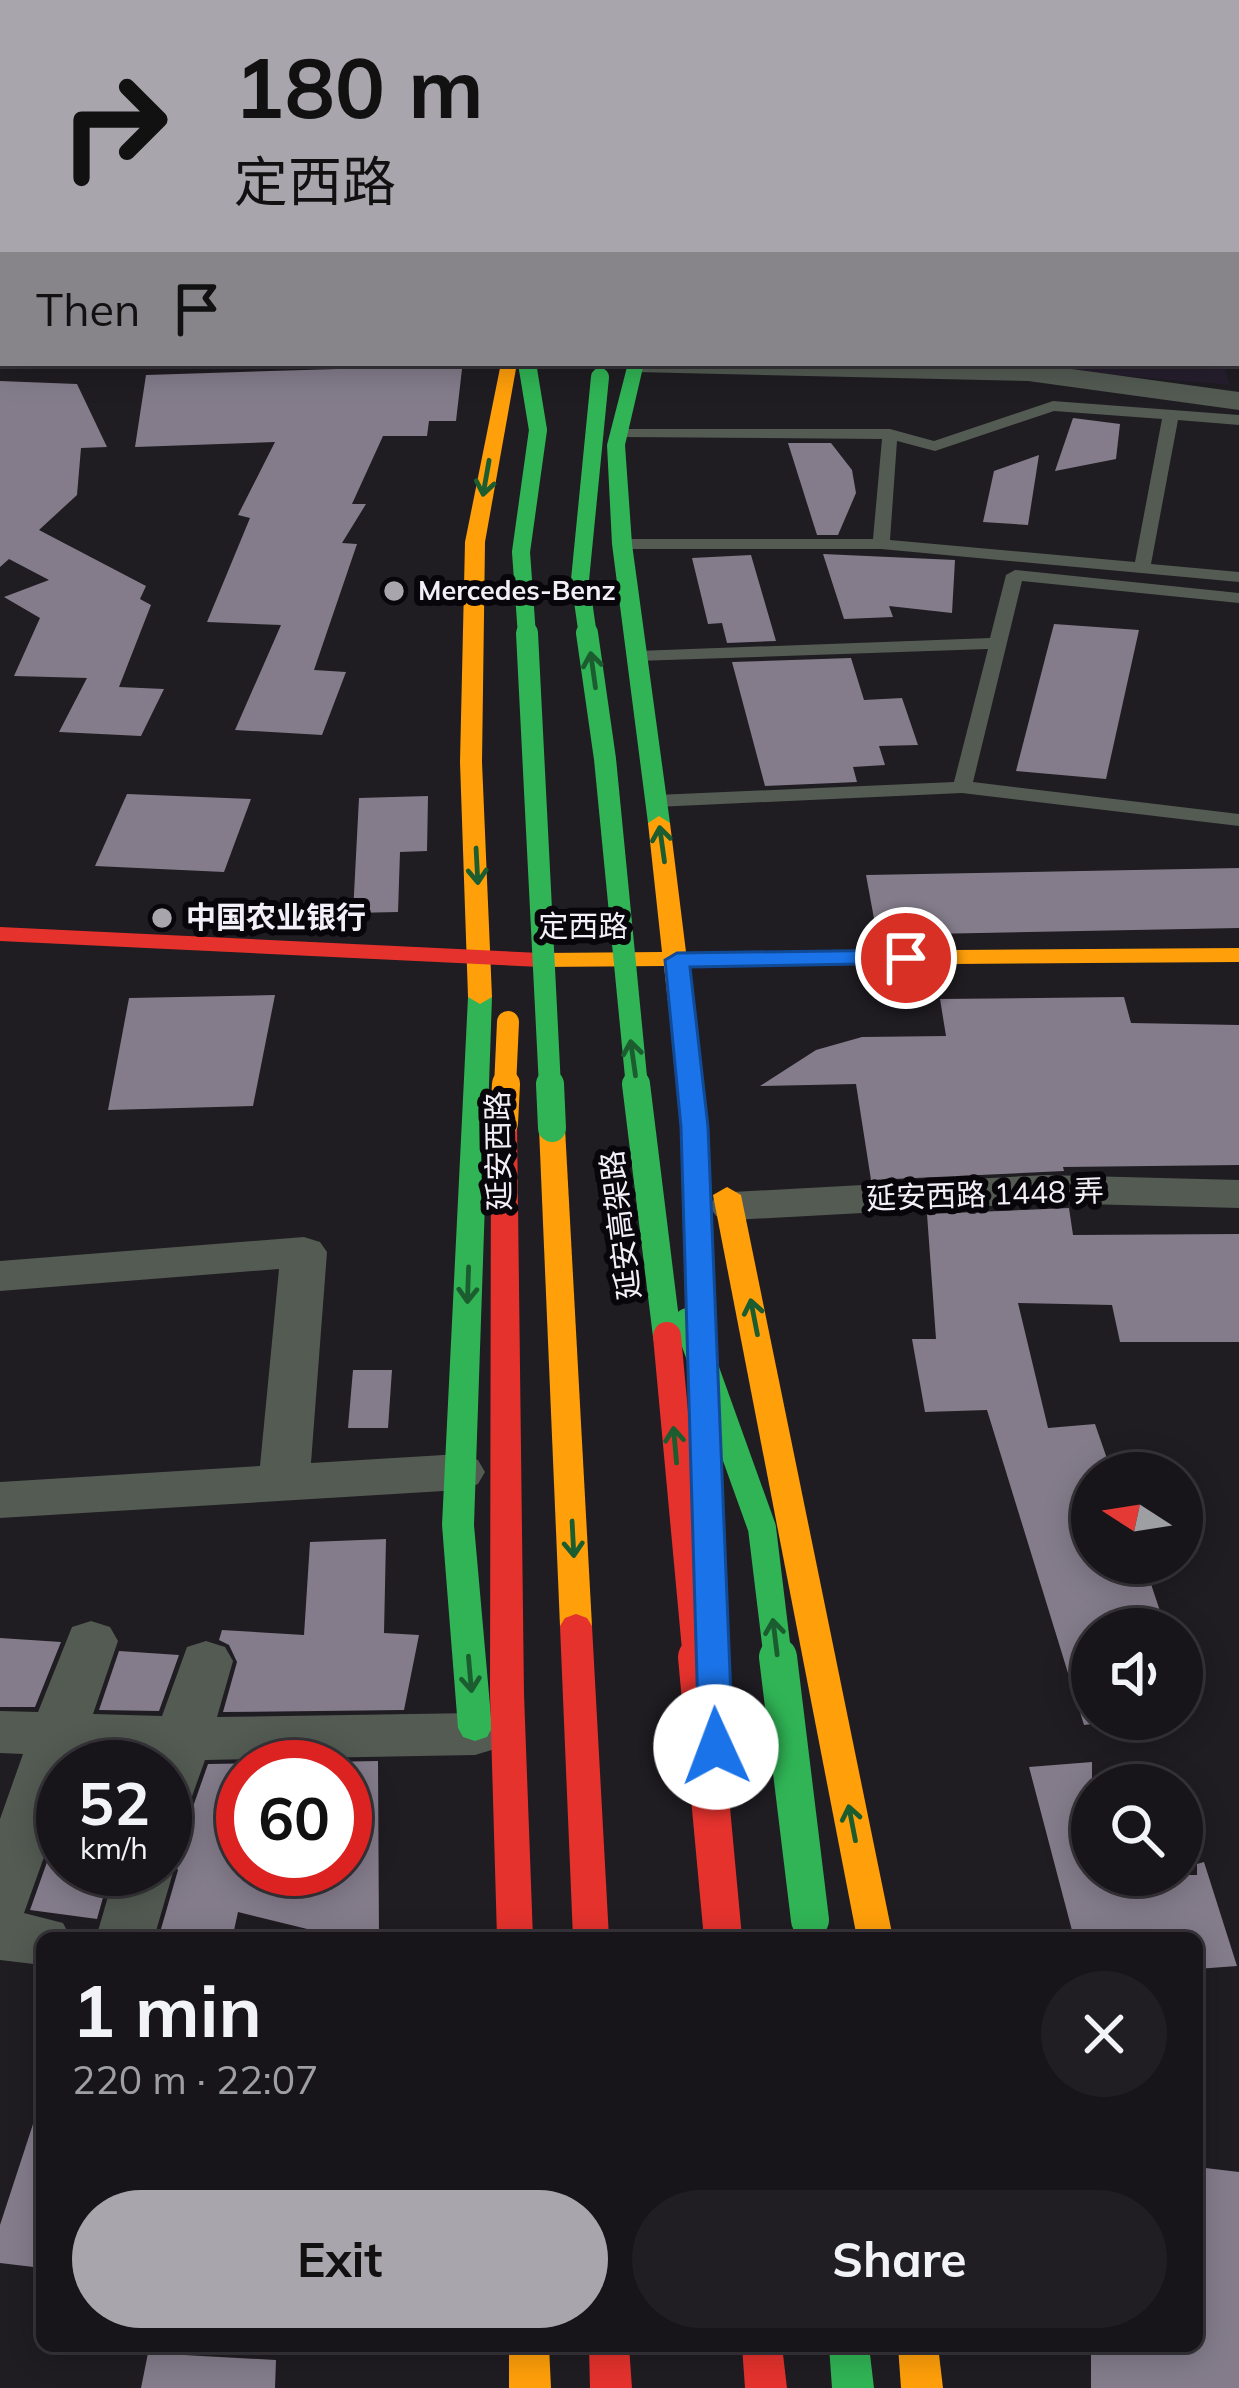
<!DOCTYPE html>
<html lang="en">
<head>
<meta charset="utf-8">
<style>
	:root { --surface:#17151a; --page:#201e23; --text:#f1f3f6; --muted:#9e9fa2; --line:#363439; --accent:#a9a5ad }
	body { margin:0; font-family:Mulish,"Noto Sans SC",sans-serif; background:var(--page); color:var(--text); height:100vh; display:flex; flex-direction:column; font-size:45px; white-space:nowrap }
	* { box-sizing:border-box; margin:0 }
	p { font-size:39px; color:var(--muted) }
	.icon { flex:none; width:66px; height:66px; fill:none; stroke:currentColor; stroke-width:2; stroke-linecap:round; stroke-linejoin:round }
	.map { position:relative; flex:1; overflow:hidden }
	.drawer { position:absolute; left:36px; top:1932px; width:1167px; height:420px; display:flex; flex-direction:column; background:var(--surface); border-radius:18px; box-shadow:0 6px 30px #0003,0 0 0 3px var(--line) }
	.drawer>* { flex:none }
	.guide { position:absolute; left:0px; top:0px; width:1239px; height:366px; box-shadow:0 6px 30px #0003,0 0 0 3px var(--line); background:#a9a5ad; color:#111; overflow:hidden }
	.needle { width:78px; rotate:282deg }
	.tools { position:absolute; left:1071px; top:1452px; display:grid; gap:24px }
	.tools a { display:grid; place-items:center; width:132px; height:132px; border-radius:50%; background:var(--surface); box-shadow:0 6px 30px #0003,0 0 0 3px var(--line); font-size:60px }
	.speed { position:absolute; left:36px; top:1740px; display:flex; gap:24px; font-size:60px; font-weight:700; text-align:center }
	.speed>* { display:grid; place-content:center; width:156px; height:156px; border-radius:50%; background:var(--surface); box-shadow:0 6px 30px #0003,0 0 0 3px var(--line); line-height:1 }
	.speed small { font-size:30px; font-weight:400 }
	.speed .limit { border:18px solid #d22; background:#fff; color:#111 }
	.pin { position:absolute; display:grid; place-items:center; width:102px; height:102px; color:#fff; margin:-51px; border:6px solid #fff; border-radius:50%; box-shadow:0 3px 12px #0007 }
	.me { position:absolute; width:132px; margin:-66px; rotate:358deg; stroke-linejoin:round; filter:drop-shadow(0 0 9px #0008) }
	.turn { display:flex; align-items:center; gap:42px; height:252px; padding:0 36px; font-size:54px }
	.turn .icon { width:156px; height:156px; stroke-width:2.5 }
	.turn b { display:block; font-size:84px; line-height:102px }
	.then { display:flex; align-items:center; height:114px; padding:0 36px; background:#0003; gap:24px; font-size:45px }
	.round { display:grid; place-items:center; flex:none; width:126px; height:126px; border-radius:63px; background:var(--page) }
	.summary { display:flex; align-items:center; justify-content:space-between; height:204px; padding:0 36px }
	h1 { font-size:72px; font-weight:700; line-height:90px }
	.primary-button { display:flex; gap:24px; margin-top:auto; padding:24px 36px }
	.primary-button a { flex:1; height:138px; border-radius:72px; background:var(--accent); color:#111; font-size:48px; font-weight:700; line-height:138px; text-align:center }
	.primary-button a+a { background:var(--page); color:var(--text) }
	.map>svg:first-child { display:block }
	.built { fill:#261e2e }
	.building { fill:#847c8b; fill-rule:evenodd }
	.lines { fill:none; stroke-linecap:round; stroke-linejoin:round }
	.lane { fill:#535b53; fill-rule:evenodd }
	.street { fill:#535b53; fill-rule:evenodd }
	.fast { fill:#30b455; fill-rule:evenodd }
	.slow { fill:#ff9f0a; fill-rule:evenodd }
	.jam { fill:#e5322d; fill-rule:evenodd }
	.fast-bridge-far3 { stroke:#30b455; stroke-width:18 }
	.fast-bridge-far2 { stroke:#30b455; stroke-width:22 }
	.fast-bridge-far1 { stroke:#30b455; stroke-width:28 }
	.fast-bridge { stroke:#30b455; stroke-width:38 }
	.slow-bridge-far1 { stroke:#ff9f0a; stroke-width:22 }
	.slow-bridge { stroke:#ff9f0a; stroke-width:28 }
	.jam-bridge-far1 { stroke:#e5322d; stroke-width:28 }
	.jam-bridge { stroke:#e5322d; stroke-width:38 }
	.oneway { stroke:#1c5d30 }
	.route { fill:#1a73e8; stroke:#114b97; stroke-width:3 }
	.poi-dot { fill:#a9a5ad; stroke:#08060a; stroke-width:4.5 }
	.labels { text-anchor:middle; stroke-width:12; stroke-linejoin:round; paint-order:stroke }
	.far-poi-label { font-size:27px; font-weight:bold; fill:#f3eff8; stroke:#08060a; text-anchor:start }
	.poi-label { font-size:30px; font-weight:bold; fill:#f3eff8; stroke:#08060a; text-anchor:start }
	.street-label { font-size:30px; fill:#f3eff8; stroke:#08060a }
</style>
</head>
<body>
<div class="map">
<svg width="1239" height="2388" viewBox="0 0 1239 2388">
	<rect width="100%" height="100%" fill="#1f1c22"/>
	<polygon class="built" points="1061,363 1223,363 1230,385 1058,370"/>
	<g class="building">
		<polygon points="337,369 462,369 456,421 429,421 427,436 383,436 352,504 366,504 342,543 357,544 314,670 346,672 322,735 235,730 281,625 207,622 250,518 238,515 275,442 135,447 146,375"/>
		<polygon points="0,381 77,384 107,447 81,448 77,495 39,530 146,586 140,599 151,605 119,687 164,689 141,736 59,732 87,678 14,676 40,618 4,597 49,580 9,559 0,567"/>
		<polygon points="1073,418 1120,424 1116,459 1055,471"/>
		<polygon points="788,443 831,443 852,470 856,493 838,535 817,535"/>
		<polygon points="1039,455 1028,525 983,522 994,471"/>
		<polygon points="823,554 955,560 952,613 889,606 893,617 844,619"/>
		<polygon points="751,555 776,641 727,643 722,623 708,624 692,558"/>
		<polygon points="1054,624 1139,630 1106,779 1016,771"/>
		<polygon points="851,658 864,700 902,698 918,745 879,746 885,765 853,767 857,782 765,786 732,662"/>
		<polygon points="127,794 251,799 224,872 95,866"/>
		<polygon points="428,796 427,851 400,852 398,912 353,913 359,798"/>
		<polygon points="1239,868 1239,928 877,935 866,875"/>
		<polygon points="275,995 253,1106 108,1110 129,998"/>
		<polygon points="1124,997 1131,1023 1239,1025 1239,1165 1063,1167 1064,1171 871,1180 856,1084 760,1086 816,1050 862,1037 946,1036 940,999"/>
		<polygon points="1069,1208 1073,1235 1239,1234 1239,1342 1120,1342 1112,1305 1018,1303 1048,1428 1095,1424 1112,1473 1092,1473 1092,1563 1144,1563 1166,1629 1092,1629 1092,1724 1084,1725 987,1410 925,1412 912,1339 936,1339 927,1214"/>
		<polygon points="353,1370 392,1370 388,1428 348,1428"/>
		<polygon points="386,1539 384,1633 419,1635 404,1710 223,1712 237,1662 229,1645 219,1640 222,1630 304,1635 310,1542"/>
		<polygon points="0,1638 61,1642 35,1707 0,1707"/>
		<polygon points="119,1651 179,1655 159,1711 99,1710"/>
		<path d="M378 1761 379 1938H344L238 1912 233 1935 161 1929 178 1870 165 1848 166 1826 189 1818 208 1764ZM243 1767H345V1869H243Z"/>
		<polygon points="1092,1762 1092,1875 1197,1875 1197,1864 1204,1862 1237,1966 1197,1969 1197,1938 1074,1938 1029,1767"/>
		<polygon points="63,1817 63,1869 111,1869 97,1919 30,1910"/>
		<polygon points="35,2118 42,2119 42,2268 0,2263 0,2225"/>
		<polygon points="1197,2167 1239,2172 1239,2388 1091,2388 1091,2346 1197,2346"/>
		<polygon points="148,2353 276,2360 275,2388 141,2388"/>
	</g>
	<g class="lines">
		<g class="lane">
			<polygon points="723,0 735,0 722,3"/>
			<polygon points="946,0 958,0 945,3"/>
			<polygon points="1216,0 1239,0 1239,4"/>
			<path d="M1053 401 1239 415V425L1178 420 1151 564 1239 572V582L881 549H622L614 544 622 539H873L882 439 622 437 614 432 616 429H890L934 441ZM1054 411 1162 419 1135 562 890 540 897 441 935 451Z"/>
			<polygon points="1015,570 1239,593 1239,603 1022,581 973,782 1239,814 1239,826 962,793 656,807 646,801 656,795 954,782 988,649 637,661 628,656 637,651 990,638 1006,575"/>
		</g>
		<g class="street">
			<rect x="0" y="345" width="3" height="16"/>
			<polygon points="1028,363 1239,392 1239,410 1028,381 636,372 622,364"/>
			<polygon points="1046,1175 1239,1180 1239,1208 1046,1203 732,1220 716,1216 709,1206 716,1196 732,1192"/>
			<polygon points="304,1237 320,1242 327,1252 311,1463 460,1454 478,1460 485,1472 478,1484 460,1490 0,1518 0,1482 260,1466 279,1269 0,1291 0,1261"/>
			<polygon points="91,1621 110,1627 118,1641 93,1714 162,1716 187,1647 206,1641 225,1647 233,1661 217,1717 475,1713 495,1719 503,1734 495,1749 475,1755 205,1760 185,1816 165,1822 165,1767 146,1767 149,1759 79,1756 75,1767 63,1767 63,1804 24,1913 63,1923 71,1938 42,1938 42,1965 0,1960 0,1819 23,1754 0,1753 0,1711 38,1712 72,1627"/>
			<polygon points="165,1852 174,1869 154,1938 102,1938 98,1931 116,1869 165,1869"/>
		</g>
		<g class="fast">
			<polygon points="467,0 484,0 486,3 469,3"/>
			<polygon points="561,0 577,0 579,3 563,3"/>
			<polygon points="628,363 644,363 625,445 632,544 670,823 659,830 648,823 612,544 607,445"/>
			<polygon points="480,990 492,997 474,1525 492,1728 487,1737 475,1741 463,1737 458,1728 442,1525 468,997"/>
			<polygon points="829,2346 869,2346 874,2388 832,2388"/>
		</g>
		<g class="slow">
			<polygon points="586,0 602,0 604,3 588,3"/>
			<polygon points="501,363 517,363 485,542 482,762 492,997 480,1004 468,997 460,762 465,542"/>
			<polygon points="659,816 670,823 686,952 1239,948 1239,962 688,966 708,1127 718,1378 703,1388 688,1378 682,1127 664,966 541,967 529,960 541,953 662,952 648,823"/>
			<polygon points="552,1120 565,1128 592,1626 587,1634 576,1638 565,1634 560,1626 539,1128"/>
			<polygon points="727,1187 741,1195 893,1938 857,1938 713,1195"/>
			<polygon points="509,2346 549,2346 551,2388 509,2388"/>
			<polygon points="898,2346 938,2346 943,2388 901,2388"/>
		</g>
		<g class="jam">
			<polygon points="437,0 452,0 454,3 439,3"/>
			<rect x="1236" y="49" width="3" height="8"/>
			<polygon points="0,927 541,953 553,960 541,967 0,941"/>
			<polygon points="504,1115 517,1123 524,1694 533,1938 497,1938 490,1694 491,1123"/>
			<polygon points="576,1614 587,1618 592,1626 609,1938 573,1938 560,1626 565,1618"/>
			<polygon points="589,2346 629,2346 632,2388 590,2388"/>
			<polygon points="742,2346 782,2346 787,2388 745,2388"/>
		</g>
		<g class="fast-bridge-far3">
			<polyline points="527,363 538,430 521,552 527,636"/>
			<polyline points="588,636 580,580 600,377"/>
		</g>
		<g class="fast-bridge-far2">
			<polyline points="527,633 550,1087"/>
			<polyline points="587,633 605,759 637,1087"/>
		</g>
		<g class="fast-bridge-far1">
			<polyline points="550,1084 552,1128"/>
			<polyline points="636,1084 667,1336"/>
			<polyline points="688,1322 762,1528 778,1660"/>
		</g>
		<polyline class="fast-bridge" points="778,1657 810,1920"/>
		<polyline class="slow-bridge-far1" points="505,1087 508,1022"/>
		<polyline class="slow-bridge" points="504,1123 506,1084"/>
		<polyline class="jam-bridge-far1" points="667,1336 697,1660"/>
		<polyline class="jam-bridge" points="697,1657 723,1938"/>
	</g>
	<defs><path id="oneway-shaft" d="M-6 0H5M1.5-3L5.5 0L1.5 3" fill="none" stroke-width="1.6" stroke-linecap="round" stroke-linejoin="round" transform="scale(3)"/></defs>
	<g class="oneway">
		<use href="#oneway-shaft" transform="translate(486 478) rotate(100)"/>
		<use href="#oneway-shaft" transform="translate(593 670) rotate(-98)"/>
		<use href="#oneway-shaft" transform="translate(662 844) rotate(-98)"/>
		<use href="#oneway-shaft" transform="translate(477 866) rotate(87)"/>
		<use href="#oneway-shaft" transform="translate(633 1058) rotate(-98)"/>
		<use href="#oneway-shaft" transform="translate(468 1285) rotate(92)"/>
		<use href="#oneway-shaft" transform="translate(754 1317) rotate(-101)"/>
		<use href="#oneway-shaft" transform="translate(675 1445) rotate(-95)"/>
		<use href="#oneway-shaft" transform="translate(573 1539) rotate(87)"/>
		<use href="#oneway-shaft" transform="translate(775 1637) rotate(-97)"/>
		<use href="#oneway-shaft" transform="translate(470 1674) rotate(85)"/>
		<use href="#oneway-shaft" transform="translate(852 1823) rotate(-101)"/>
	</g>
	<polygon class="route" points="906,950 918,958 915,963 690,967 708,1127 733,1747 728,1756 716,1760 704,1756 699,1747 681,1127 665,960 677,953"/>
	<g class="poi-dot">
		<circle cx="394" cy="591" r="12"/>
		<circle cx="162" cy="918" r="12"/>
	</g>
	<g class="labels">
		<g class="far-poi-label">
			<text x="418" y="600">Mercedes-Benz</text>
		</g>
		<g class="poi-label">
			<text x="186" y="928">中国农业银行</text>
		</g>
		<g class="street-label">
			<text x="583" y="937">定西路</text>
			<text transform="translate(499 1151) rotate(-91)" y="10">延安西路</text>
			<text transform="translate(985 1195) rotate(-2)" y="10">延安西路 1448 弄</text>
			<text transform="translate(621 1225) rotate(-97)" y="10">延安高架路</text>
		</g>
	</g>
</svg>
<div class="tools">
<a><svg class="needle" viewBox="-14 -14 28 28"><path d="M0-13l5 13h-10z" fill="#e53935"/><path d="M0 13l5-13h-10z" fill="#9e9fa2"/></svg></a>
<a><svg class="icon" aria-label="sound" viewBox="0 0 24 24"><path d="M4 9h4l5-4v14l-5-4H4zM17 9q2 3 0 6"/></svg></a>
<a><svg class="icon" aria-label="search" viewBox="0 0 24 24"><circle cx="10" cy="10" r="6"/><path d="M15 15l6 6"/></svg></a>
</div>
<div class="speed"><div>52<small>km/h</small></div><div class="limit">60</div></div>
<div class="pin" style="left:906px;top:958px;background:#d93025"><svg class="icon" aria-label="arrive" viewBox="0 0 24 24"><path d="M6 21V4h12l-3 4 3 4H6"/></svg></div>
<svg class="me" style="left:716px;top:1747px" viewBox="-20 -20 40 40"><circle r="19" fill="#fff"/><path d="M0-13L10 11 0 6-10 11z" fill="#1a73e8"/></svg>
<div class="guide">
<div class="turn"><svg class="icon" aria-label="right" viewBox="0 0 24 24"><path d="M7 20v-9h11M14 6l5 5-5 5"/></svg><div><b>180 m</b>定西路</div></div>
<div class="then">Then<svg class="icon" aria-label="arrive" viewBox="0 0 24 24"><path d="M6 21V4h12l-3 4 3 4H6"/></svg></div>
</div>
<section class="drawer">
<div class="summary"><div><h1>1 min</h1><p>220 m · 22:07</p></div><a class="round"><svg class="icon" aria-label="close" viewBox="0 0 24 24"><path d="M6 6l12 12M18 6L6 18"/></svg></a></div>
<div class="primary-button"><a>Exit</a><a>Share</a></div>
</section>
</div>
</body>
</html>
